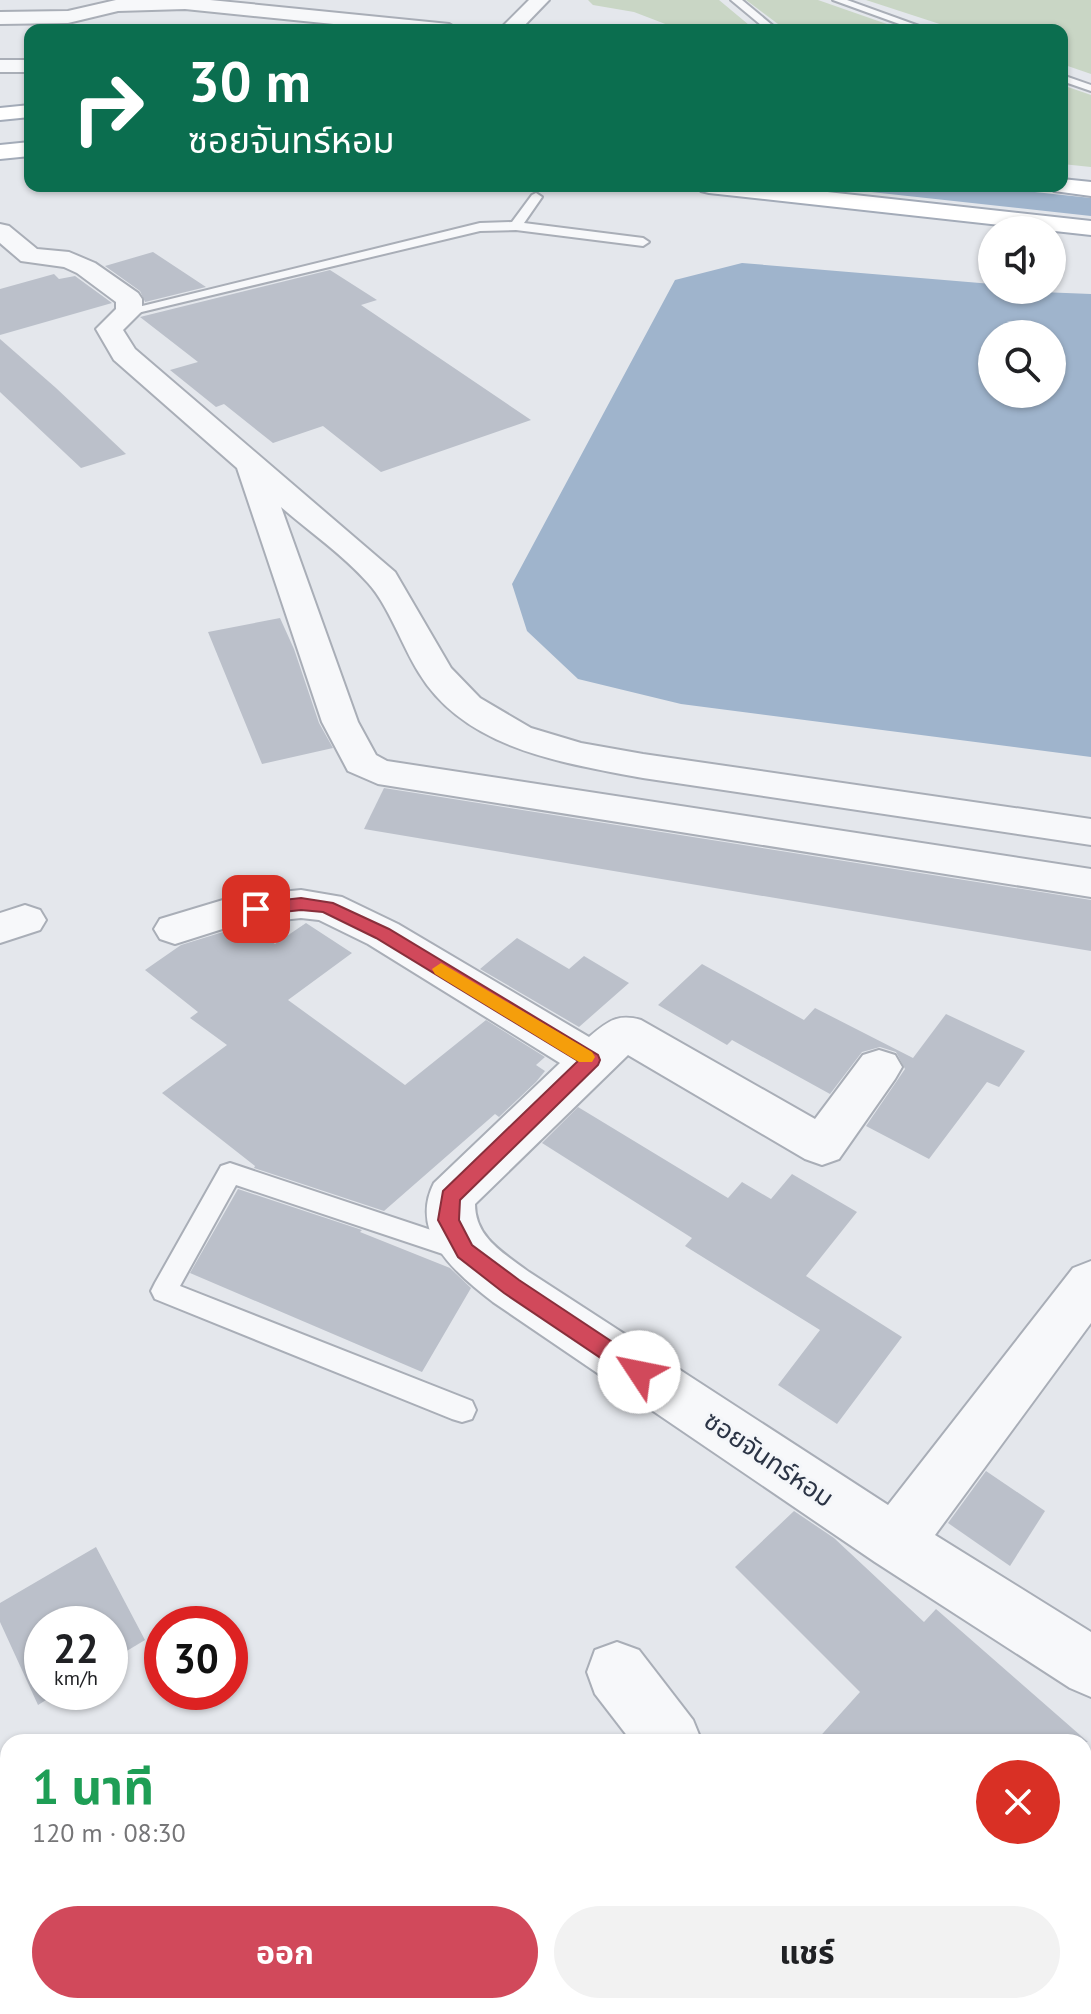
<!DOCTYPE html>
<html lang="th">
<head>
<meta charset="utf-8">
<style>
	:root { --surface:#fff; --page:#f2f2f2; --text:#202124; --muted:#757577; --accent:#d1495b }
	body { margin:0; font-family:"PT Sans","Noto Sans Thai",sans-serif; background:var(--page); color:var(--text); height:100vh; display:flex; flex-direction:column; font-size:30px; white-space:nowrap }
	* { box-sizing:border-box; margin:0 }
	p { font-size:26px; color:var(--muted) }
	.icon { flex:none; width:44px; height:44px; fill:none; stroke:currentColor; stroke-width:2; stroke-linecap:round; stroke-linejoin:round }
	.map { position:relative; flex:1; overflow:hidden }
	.panel { position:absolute; left:0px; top:1734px; width:1092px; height:280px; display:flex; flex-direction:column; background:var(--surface); border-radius:24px 24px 0 0; box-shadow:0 2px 6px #0004 }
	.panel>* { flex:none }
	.hud { position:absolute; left:24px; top:24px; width:1044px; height:168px; border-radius:16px; box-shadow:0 2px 6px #0004; background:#0b6e4f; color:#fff; overflow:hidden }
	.buttons { position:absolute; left:978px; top:216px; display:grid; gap:16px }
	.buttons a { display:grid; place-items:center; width:88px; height:88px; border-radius:50%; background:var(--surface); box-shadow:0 2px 6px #0004; font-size:40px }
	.speed { position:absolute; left:24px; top:1606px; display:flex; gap:16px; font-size:40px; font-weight:700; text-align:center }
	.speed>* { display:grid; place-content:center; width:104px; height:104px; border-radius:50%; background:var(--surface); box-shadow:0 2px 6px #0004; line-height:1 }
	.speed small { font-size:20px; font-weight:400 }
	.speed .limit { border:12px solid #d22; background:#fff; color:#111 }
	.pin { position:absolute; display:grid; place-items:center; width:68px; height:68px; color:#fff; margin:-34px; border-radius:16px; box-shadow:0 4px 12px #0006 }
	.me { position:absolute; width:88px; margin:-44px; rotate:304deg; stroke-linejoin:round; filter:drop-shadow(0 0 6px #0008) }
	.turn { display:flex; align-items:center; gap:28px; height:168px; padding:0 32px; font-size:36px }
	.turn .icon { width:104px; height:104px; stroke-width:2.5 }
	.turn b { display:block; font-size:56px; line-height:68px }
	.round { display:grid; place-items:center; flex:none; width:84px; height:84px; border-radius:42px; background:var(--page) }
	.overview { display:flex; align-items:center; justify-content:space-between; height:136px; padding:0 32px }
	h1 { font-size:48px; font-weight:700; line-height:60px; color:#1e9e55 }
	.button { display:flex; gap:16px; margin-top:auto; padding:16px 32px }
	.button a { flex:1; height:92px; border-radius:48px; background:var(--accent); color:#fff; font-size:32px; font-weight:700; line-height:92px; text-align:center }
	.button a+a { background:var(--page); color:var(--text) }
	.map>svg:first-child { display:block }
	.green { fill:#c9d6c5 }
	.water { fill:#9fb4cc; fill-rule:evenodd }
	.building { fill:#bbc0ca }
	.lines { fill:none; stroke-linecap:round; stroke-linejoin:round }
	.service-casing { stroke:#a9aeb7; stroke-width:4 }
	.minor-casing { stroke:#a9aeb7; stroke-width:4 }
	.primary-casing { stroke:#a3abb8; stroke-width:4 }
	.service { fill:#f7f8fa; fill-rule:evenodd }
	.minor { fill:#f7f8fa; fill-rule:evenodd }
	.primary { fill:#fff; fill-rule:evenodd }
	.route { fill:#d1495b; stroke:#882f3b; stroke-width:2 }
	.slow { fill:#f59e0b }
	.labels { text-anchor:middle; stroke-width:6; stroke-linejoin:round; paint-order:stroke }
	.near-street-label { font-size:26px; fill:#2b3445; stroke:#f4f6f9 }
</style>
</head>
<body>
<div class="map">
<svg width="1091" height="2014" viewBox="0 0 1091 2014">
	<rect width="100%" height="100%" fill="#e4e7ec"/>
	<g class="green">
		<polygon points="588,0 719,0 755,30 681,30 634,12 593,5"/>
		<polygon points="746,0 818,0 904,30 786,30"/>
		<polygon points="866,0 1091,0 1091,74 1062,64 1062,30 958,30"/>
		<polygon points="1062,85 1091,95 1091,167 1062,164"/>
	</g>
	<g class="water">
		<polygon points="816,186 979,186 1091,198 1091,216"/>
		<path d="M742 263 992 284V290L1091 294V757L681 704 578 679 527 631 512 584 675 280ZM992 334H1052V394H992Z"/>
	</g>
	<g class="building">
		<polygon points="153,252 206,287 145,302 140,291 105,266"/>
		<polygon points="330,270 377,300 361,305 531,420 381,472 323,426 273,443 224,404 216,407 170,370 198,362 140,317"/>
		<polygon points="54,274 59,279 75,276 112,303 0,335 0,289"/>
		<polygon points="0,339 56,388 126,454 81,468 0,392"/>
		<polygon points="280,618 294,649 319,723 333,748 262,764 208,632"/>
		<polygon points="384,788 1091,900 1091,951 364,829"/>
		<polygon points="306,923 352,953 288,1000 405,1085 486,1020 545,1057 536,1065 545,1071 536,1082 499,1117 495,1114 384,1211 254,1168 255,1166 162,1093 227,1045 190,1018 198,1012 145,970 181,945 236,928 249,927 275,944"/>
		<polygon points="517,938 569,969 584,956 629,983 579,1027 480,969"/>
		<polygon points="702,964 804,1020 815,1008 913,1058 946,1014 1025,1051 999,1087 987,1082 929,1159 866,1126 905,1069 896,1052 880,1047 862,1052 830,1094 732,1040 727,1045 658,1005"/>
		<polygon points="578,1107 728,1198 742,1182 771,1199 792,1174 857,1212 806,1276 902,1337 837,1424 778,1385 820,1330 685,1246 692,1238 542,1143"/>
		<polygon points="238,1189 362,1230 360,1232 450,1268 471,1288 422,1372 190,1273"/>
		<polygon points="986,1471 1045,1511 1010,1566 948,1523"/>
		<polygon points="794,1511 834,1538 924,1622 936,1609 1088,1742 815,1742 860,1692 735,1567"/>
		<polygon points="96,1547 145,1640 110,1661 110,1624 42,1624 42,1692 59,1692 38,1705 0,1622 0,1603"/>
	</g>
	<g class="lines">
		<defs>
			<g id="service">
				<polygon points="731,0 742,0 778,30 767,30"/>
				<polygon points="833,0 847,0 930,30 916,30"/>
				<polygon points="1062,75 1091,85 1091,91 1062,81"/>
				<polygon points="536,193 542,197 524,223 643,238 649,242 643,246 516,230 480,231 129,315 122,311 480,223 512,222 532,195"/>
				<polygon points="230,1163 470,1243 474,1250 470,1257 461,1260 236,1185 180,1286 472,1401 476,1410 472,1419 462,1422 452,1419 155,1299 151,1291 155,1283 221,1166"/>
			</g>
			<g id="minor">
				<polygon points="116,0 210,0 449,24 459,30 393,30 185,9 118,11 68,23 0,24 0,12 68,11"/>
				<polygon points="529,0 549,0 520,30 499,30"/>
				<rect x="0" y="60" width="30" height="12"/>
				<path d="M0 224 9 226 37 249 69 252 95 263 138 293 142 299V311L123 330 135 349 395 572 451 668 480 698 531 728 581 743 643 754 1091 819V845L643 778C563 763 465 749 419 673 402 646 389 606 368 583 343 555 310 532 281 507L358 722 376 755 387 761 1091 869V897L378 784 348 771 322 722 237 468 114 360 96 329 116 309V302L77 273 64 267 21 261 0 243Z"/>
				<path d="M301 890 342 897 398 924 589 1037C607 1022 617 1013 641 1020L815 1119 863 1055 879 1050 895 1055 902 1067 895 1079 839 1159 822 1165 805 1159 628 1055 475 1204C475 1238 504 1253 529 1272L888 1505 1073 1268 1091 1261V1323L935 1535 1091 1632V1697L1070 1688 875 1562 493 1302C457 1274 408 1234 434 1183L560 1063 368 944 319 920 301 918 235 925 175 944 160 939 154 929 160 919 233 897Z"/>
				<polygon points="25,905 40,910 46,920 40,930 0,943 0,913"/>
				<polygon points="617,1642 639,1650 693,1720 702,1742 632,1742 595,1694 587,1672 595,1650"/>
				<polygon points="74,2006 150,2006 146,2014 70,2014"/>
				<polygon points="839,2006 911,2006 915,2014 843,2014"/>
			</g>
			<g id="primary">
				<polygon points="30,105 30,117 0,120 0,108"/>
				<polygon points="30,142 30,156 0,159 0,145"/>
				<polygon points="1062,179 1091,182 1091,196 1054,191 1050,186 1062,186"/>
				<polygon points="697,186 773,186 1091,221 1091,235 709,193 701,191"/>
			</g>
		</defs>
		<use href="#service" class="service-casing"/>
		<use href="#minor" class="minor-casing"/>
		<use href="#primary" class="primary-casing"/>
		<use href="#service" class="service"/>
		<use href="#minor" class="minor"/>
		<use href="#primary" class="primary"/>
	</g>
	<polygon class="route" points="301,898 333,903 389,929 598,1055 600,1060 598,1065 460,1200 459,1220 472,1245 519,1280 647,1365 650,1372 647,1379 639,1382 632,1379 504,1293 458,1257 438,1220 443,1191 578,1061 376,938 323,912 301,910 256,915 247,909 256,903"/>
	<polygon class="slow" points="441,963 592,1052 595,1057 592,1062 579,1062 435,974 432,969"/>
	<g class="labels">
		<g class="near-street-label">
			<text transform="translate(769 1459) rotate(34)" y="9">ซอยจันทร์หอม</text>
		</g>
	</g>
</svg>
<div class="buttons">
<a><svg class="icon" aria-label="sound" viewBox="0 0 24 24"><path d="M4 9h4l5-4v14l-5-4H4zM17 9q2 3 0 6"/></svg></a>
<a><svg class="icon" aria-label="search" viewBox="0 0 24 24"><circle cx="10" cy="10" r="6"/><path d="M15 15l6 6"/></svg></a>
</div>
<div class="speed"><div>22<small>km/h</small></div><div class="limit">30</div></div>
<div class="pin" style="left:256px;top:909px;background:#d93025"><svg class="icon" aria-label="arrive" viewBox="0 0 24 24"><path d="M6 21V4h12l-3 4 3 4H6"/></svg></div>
<svg class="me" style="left:639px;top:1372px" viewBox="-20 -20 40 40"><circle r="19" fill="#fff"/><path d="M0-13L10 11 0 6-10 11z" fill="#d1495b"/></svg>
<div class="hud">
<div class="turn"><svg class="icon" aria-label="right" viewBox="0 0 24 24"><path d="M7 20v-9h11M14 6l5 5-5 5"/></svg><div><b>30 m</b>ซอยจันทร์หอม</div></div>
</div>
<section class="panel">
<div class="overview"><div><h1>1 นาที</h1><p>120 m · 08:30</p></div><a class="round" style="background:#d93025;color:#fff"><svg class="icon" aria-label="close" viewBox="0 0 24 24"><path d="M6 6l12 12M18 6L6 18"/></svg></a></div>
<div class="button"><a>ออก</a><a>แชร์</a></div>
</section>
</div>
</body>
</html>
